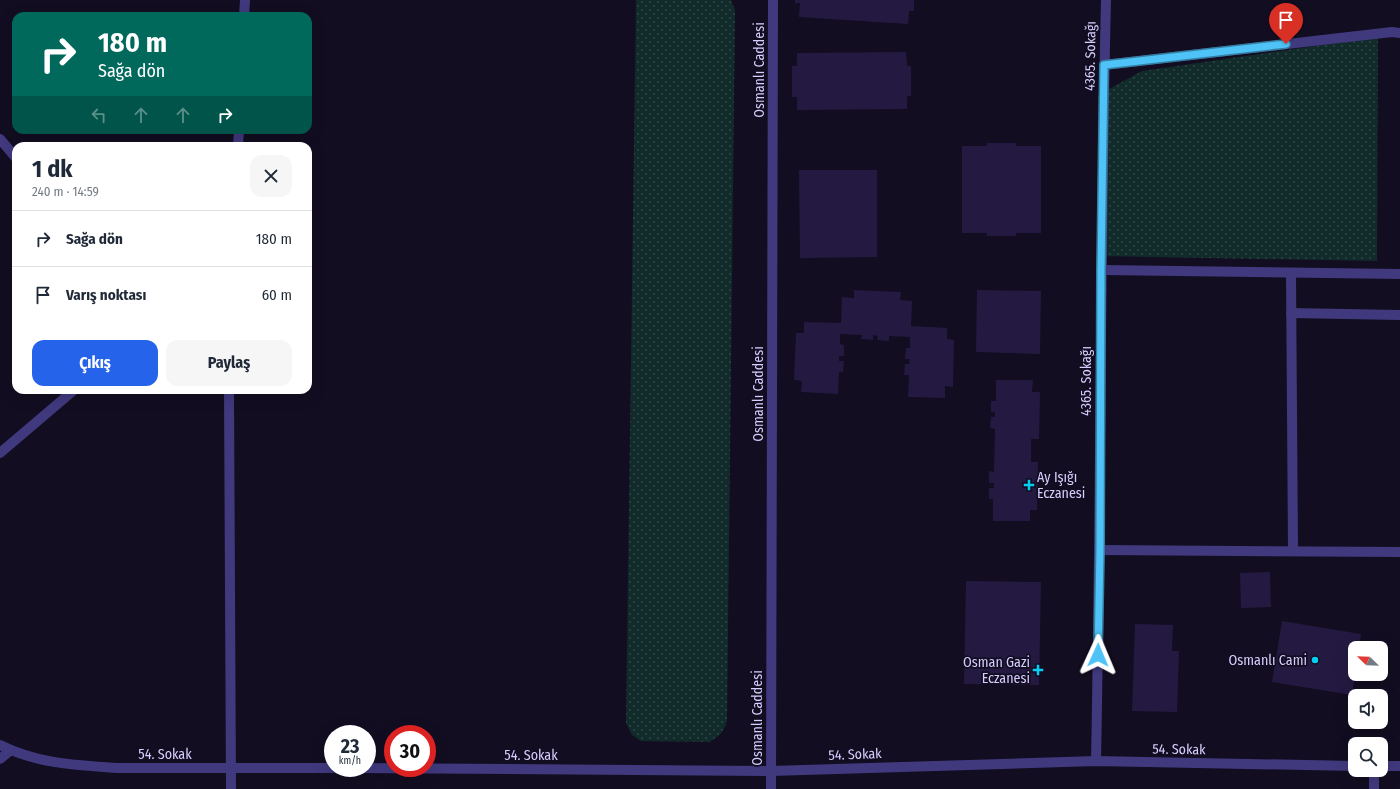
<!DOCTYPE html>
<html lang="tr">
<head>
<meta charset="utf-8">
<style>
	:root { --surface:#fff; --page:#f6f6f7; --text:#1f2937; --muted:#747a83; --line:#e0e1e3; --accent:#2563eb }
	body { margin:0; font-family:"Fira Sans Condensed",sans-serif; background:var(--page); color:var(--text); height:100vh; display:flex; flex-direction:column; font-size:15px; white-space:nowrap }
	* { box-sizing:border-box; margin:0 }
	p { font-size:13px; color:var(--muted) }
	.icon { flex:none; width:22px; height:22px; fill:none; stroke:currentColor; stroke-width:2; stroke-linecap:round; stroke-linejoin:round }
	.map { position:relative; flex:1; overflow:hidden }
	.sheet { position:absolute; left:12px; top:142px; width:300px; height:252px; display:flex; flex-direction:column; background:var(--surface); border-radius:12px; box-shadow:0 4px 16px #0002 }
	.sheet>* { flex:none }
	.top-card { position:absolute; left:12px; top:12px; width:300px; height:122px; border-radius:12px; box-shadow:0 4px 16px #0002; background:#00695c; color:#fff; overflow:hidden }
	.needle { width:26px; rotate:293deg }
	.buttons { position:absolute; left:1348px; top:641px; display:grid; gap:8px }
	.buttons a { display:grid; place-items:center; width:40px; height:40px; border-radius:8px; background:var(--surface); box-shadow:0 4px 16px #0002; font-size:20px }
	.speed { position:absolute; left:324px; top:725px; display:flex; gap:8px; font-size:20px; font-weight:700; text-align:center }
	.speed>* { display:grid; place-content:center; width:52px; height:52px; border-radius:50%; background:var(--surface); box-shadow:0 4px 16px #0002; line-height:1 }
	.speed small { font-size:10px; font-weight:400 }
	.speed .limit { border:6px solid #d22; background:#fff; color:#111 }
	.pin { position:absolute; display:grid; place-items:center; width:34px; height:34px; color:#fff; margin:-41px -17px; border-radius:50% 50% 50% 0; rotate:-45deg; box-shadow:0 0 4px #0007 }
	.pin .icon { rotate:45deg }
	.me { position:absolute; width:44px; margin:-22px; rotate:1deg; stroke-linejoin:round; filter:drop-shadow(0 0 3px #0008) }
	.turn { display:flex; align-items:center; gap:14px; height:84px; padding:0 20px; font-size:18px }
	.turn .icon { width:52px; height:52px; stroke-width:2.5 }
	.turn b { display:block; font-size:28px; line-height:34px }
	.lanes { display:flex; align-items:center; height:38px; padding:0 20px; background:#0003; justify-content:center; gap:20px; direction:ltr }
	.lanes .off { opacity:.35 }
	.round { display:grid; place-items:center; flex:none; width:42px; height:42px; border-radius:12px; background:var(--page) }
	.summary { display:flex; align-items:center; justify-content:space-between; height:68px; padding:0 20px }
	h1 { font-size:24px; font-weight:700; line-height:30px }
	.primary-button { display:flex; gap:8px; margin-top:auto; padding:8px 20px }
	.primary-button a { flex:1; height:46px; border-radius:12px; background:var(--accent); color:#fff; font-size:16px; font-weight:700; line-height:46px; text-align:center }
	.primary-button a+a { background:var(--page); color:var(--text) }
	ul { padding:0; list-style:none }
	li { display:flex; align-items:center; gap:12px; height:56px; padding:0 20px; border-top:1px solid var(--line) }
	li div { flex:1 }
	li b { display:block; font-size:15px }
	li em { font-style:normal }
	.map>svg:first-child { display:block }
	.park { fill:url(#park-dots) }
	.building { fill:#241a41 }
	.lines { fill:none; stroke-linecap:round; stroke-linejoin:round }
	.minor { stroke:#40397e; stroke-width:10 }
	.route-casing { stroke:#337fa1; stroke-width:10 }
	.route { stroke:#4fc3f7; stroke-width:7 }
	.poi-dot { fill:#06cef2; stroke:#120d20; stroke-width:1.5 }
	.labels { text-anchor:middle; stroke-width:3.5; stroke-linejoin:round; paint-order:stroke }
	.street-label { font-size:14px; fill:#d6cefe; stroke:#120d20 }
	.poi-label { font-size:14px; fill:#d6cefe; stroke:#120d20; text-anchor:end }
</style>
</head>
<body>
<div class="map">
<svg width="1400" height="789" viewBox="0 0 1400 789">
	<defs>
		<pattern id="park-dots" width="8" height="8" patternUnits="userSpaceOnUse"><rect width="8" height="8" fill="#112a2a"/><path d="M2 2h.1M6 6h.1" fill="none" stroke="#33484a" stroke-width="1.8" stroke-linecap="round"/></pattern>
	</defs>
	<rect width="100%" height="100%" fill="#120d20"/>
	<g class="park">
		<path d="M636 0H731L735 10 727 721C724 731 719 737 709 742L641 741 632 735 626 723Z"/>
		<polygon points="1378,37 1377,261 1097,256 1098,95 1142,71"/>
	</g>
	<g class="building">
		<polygon points="795,0 914,0 914,11 909,11 908,24 799,17 800,3 795,3"/>
		<polygon points="906,52 907,66 911,66 911,96 907,96 907,109 797,110 797,97 792,97 792,66 797,66 797,53"/>
		<polygon points="987,143 1016,143 1016,146 1041,146 1041,233 1016,233 1016,236 987,236 987,233 962,233 962,146 987,146"/>
		<polygon points="799,170 877,170 877,257 800,258"/>
		<polygon points="854,290 901,292 900,300 912,301 911,326 947,328 947,339 954,340 953,387 945,386 945,398 908,397 909,375 904,375 905,364 909,364 910,359 905,359 906,348 910,348 910,337 889,336 889,341 877,340 878,336 873,335 873,340 861,339 862,335 840,334 840,344 844,345 844,356 839,356 839,361 844,361 843,372 839,372 838,394 801,392 802,381 794,380 796,333 804,333 804,322 841,323 842,297 854,298"/>
		<polygon points="977,290 1041,291 1040,354 976,352"/>
		<polygon points="996,380 1033,380 1032,392 1040,392 1039,439 1031,439 1031,462 1038,462 1037,510 1030,510 1030,521 993,521 993,499 989,499 989,488 994,488 994,483 989,483 989,471 994,472 995,429 990,428 991,417 995,417 995,412 991,412 991,401 996,401"/>
		<polygon points="1270,572 1271,607 1241,608 1240,573"/>
		<polygon points="966,581 1041,582 1039,685 964,684"/>
		<polygon points="1282,621 1361,634 1359,648 1355,648 1355,673 1352,695 1272,682"/>
		<polygon points="1135,624 1173,625 1172,651 1179,651 1177,712 1132,711"/>
	</g>
	<g class="lines">
		<g class="minor">
			<polyline points="244,16 245,0"/>
			<polyline points="1104,65 1392,32 1400,33"/>
			<polyline points="0,139 16,158"/>
			<polyline points="238,146 239,130"/>
			<polyline points="1101,270 1400,274"/>
			<polyline points="1291,273 1293,550"/>
			<polyline points="1291,313 1400,315"/>
			<polyline points="229,390 231,789"/>
			<polyline points="0,453 74,390"/>
			<polyline points="1100,550 1400,552"/>
			<path d="M0 745C38 764 75 765 117 768H333"/>
			<polyline points="0,759 11,750"/>
			<path d="M1096 761C1101 507 1100 254 1106 0"/>
			<polyline points="1381,766 1400,766"/>
			<polyline points="355,768 771,771 1096,761 1355,766"/>
			<polyline points="1374,770 1374,789"/>
			<polyline points="771,789 773,0"/>
		</g>
	</g>
	<g class="lines">
		<defs>
			<polyline id="route" points="1098,655 1100,550 1101,270 1104,65 1286,44"/>
		</defs>
		<use href="#route" class="route-casing"/>
		<use href="#route" class="route"/>
	</g>
	<g class="poi-dot">
		<path d="M1027 479h4v4h4v4h-4v4h-4v-4h-4v-4h4z"/>
		<circle cx="1315" cy="660" r="4"/>
		<path d="M1036 664h4v4h4v4h-4v4h-4v-4h-4v-4h4z"/>
	</g>
	<g class="labels">
		<g class="street-label">
			<text transform="translate(1090 56) rotate(-89)" y="5">4365. Sokağı</text>
			<text transform="translate(759 70) rotate(-90)" y="5">Osmanlı Caddesi</text>
			<text transform="translate(1086 381) rotate(-90)" y="5">4365. Sokağı</text>
			<text transform="translate(758 394) rotate(-90)" y="5">Osmanlı Caddesi</text>
			<text transform="translate(757 718) rotate(-90)" y="5">Osmanlı Caddesi</text>
			<text transform="translate(1179 749) rotate(1)" y="5">54. Sokak</text>
			<text x="165" y="759">54. Sokak</text>
			<text transform="translate(855 754) rotate(-2)" y="5">54. Sokak</text>
			<text x="531" y="760">54. Sokak</text>
		</g>
		<g class="poi-label">
			<text x="1037" y="482" text-anchor="start">Ay Işığı<tspan x="1037" dy="16">Eczanesi</tspan></text>
			<text x="1307" y="665">Osmanlı Cami</text>
			<text x="1030" y="667">Osman Gazi<tspan x="1030" dy="16">Eczanesi</tspan></text>
		</g>
	</g>
</svg>
<div class="buttons">
<a><svg class="needle" viewBox="-14 -14 28 28"><path d="M0-13l5 13h-10z" fill="#e53935"/><path d="M0 13l5-13h-10z" fill="#747a83"/></svg></a>
<a><svg class="icon" aria-label="sound" viewBox="0 0 24 24"><path d="M4 9h4l5-4v14l-5-4H4zM17 9q2 3 0 6"/></svg></a>
<a><svg class="icon" aria-label="search" viewBox="0 0 24 24"><circle cx="10" cy="10" r="6"/><path d="M15 15l6 6"/></svg></a>
</div>
<div class="speed"><div>23<small>km/h</small></div><div class="limit">30</div></div>
<div class="pin" style="left:1286px;top:44px;background:#d93025"><svg class="icon" aria-label="arrive" viewBox="0 0 24 24"><path d="M6 21V4h12l-3 4 3 4H6"/></svg></div>
<svg class="me" style="left:1098px;top:655px" viewBox="-20 -20 40 40"><path d="M0-17L14 15 0 8-14 15z" fill="#4fc3f7" stroke="#fff" stroke-width="4"/></svg>
<div class="top-card">
<div class="turn"><svg class="icon" aria-label="right" viewBox="0 0 24 24"><path d="M7 20v-9h11M14 6l5 5-5 5"/></svg><div><b>180 m</b>Sağa dön</div></div>
<div class="lanes"><svg class="icon off" aria-label="left" viewBox="0 0 24 24"><path d="M17 20v-9H6M10 6l-5 5 5 5"/></svg><svg class="icon off" aria-label="ahead" viewBox="0 0 24 24"><path d="M12 20V5M6 11l6-6 6 6"/></svg><svg class="icon off" aria-label="ahead" viewBox="0 0 24 24"><path d="M12 20V5M6 11l6-6 6 6"/></svg><svg class="icon" aria-label="right" viewBox="0 0 24 24"><path d="M7 20v-9h11M14 6l5 5-5 5"/></svg></div>
</div>
<section class="sheet">
<div class="summary"><div><h1>1 dk</h1><p>240 m · 14:59</p></div><a class="round"><svg class="icon" aria-label="close" viewBox="0 0 24 24"><path d="M6 6l12 12M18 6L6 18"/></svg></a></div>
<ul>
<li><svg class="icon" aria-label="right" viewBox="0 0 24 24"><path d="M7 20v-9h11M14 6l5 5-5 5"/></svg><div><b>Sağa dön</b></div><em>180 m</em></li>
<li><svg class="icon" aria-label="arrive" viewBox="0 0 24 24"><path d="M6 21V4h12l-3 4 3 4H6"/></svg><div><b>Varış noktası</b></div><em>60 m</em></li>
</ul>
<div class="primary-button"><a>Çıkış</a><a>Paylaş</a></div>
</section>
</div>
</body>
</html>
